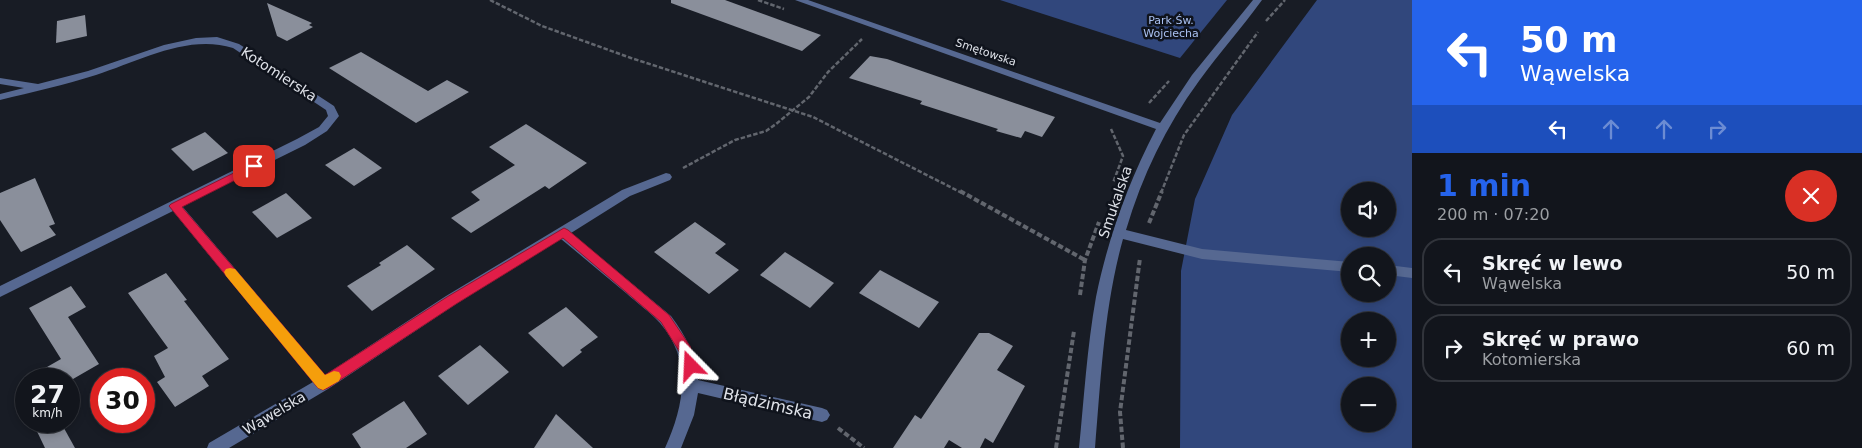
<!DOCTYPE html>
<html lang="pl">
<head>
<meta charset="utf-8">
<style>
	:root { --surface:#12151c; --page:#1f2229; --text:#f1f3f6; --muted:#9c9fa3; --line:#31343b; --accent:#2563eb }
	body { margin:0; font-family:"DejaVu Sans",sans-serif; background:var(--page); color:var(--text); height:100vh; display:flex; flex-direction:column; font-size:19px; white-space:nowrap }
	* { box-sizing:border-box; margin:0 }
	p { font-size:16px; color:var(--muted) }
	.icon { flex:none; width:28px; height:28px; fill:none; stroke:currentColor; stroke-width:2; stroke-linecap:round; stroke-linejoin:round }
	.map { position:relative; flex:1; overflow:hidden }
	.sheet { display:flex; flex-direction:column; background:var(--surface); width:450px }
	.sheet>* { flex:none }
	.guide { background:#2563eb; color:#fff; overflow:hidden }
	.tools { position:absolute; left:1341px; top:182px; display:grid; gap:10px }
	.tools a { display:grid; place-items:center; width:55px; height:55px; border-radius:50%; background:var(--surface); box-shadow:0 2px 8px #0003,0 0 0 1px var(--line); font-size:25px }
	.speed { position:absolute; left:15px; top:368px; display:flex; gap:10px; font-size:25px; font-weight:700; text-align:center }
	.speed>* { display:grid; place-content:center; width:65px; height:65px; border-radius:50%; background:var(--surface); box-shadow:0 2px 8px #0003,0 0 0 1px var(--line); line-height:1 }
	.speed small { font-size:12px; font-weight:400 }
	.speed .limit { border:8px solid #d22; background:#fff; color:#111 }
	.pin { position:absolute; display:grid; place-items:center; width:42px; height:42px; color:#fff; margin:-21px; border-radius:10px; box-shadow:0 2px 8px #0006 }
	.me { position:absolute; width:55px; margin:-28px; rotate:339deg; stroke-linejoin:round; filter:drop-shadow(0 0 4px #0008) }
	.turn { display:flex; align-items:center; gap:18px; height:105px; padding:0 25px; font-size:22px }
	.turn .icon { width:65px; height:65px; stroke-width:2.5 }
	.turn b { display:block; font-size:35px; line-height:42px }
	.lanes { display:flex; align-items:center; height:48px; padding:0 25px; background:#0003; justify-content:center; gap:25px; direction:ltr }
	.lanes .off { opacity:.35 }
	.round { display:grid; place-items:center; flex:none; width:52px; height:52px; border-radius:26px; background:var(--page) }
	.overview { display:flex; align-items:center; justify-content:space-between; height:85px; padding:0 25px }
	h1 { font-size:30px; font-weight:600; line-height:38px; color:var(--accent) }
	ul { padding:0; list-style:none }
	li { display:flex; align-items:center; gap:15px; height:68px; margin:0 10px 8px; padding:0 15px; border:2px solid var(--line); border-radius:20px }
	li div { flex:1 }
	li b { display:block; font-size:19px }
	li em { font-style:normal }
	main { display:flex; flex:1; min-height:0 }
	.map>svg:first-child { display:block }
	.forest { fill:#31477c; fill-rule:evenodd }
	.building { fill:#8a8f9b }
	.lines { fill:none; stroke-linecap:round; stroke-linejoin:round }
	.path-far1 { stroke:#62666e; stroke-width:2.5; stroke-dasharray:4.5 2; stroke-linecap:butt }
	.path { stroke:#62666e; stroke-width:4; stroke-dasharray:5.5 2.5; stroke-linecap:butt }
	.minor { fill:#566891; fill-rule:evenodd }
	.route { fill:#e11d48; stroke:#92132f }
	.slow { fill:#f59e0b }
	.labels { text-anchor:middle; stroke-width:5; stroke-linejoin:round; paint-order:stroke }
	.far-park-label { font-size:11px; fill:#a9c0f0; stroke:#0f131c }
	.far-street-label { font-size:11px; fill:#dfe2e9; stroke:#0f131c }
	.street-label { font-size:14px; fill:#dfe2e9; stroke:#0f131c }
	.near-street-label { font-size:16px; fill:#dfe2e9; stroke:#0f131c }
</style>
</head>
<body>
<main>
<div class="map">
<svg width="1412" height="448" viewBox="0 0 1412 448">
	<rect width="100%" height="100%" fill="#181c25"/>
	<g class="forest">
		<polygon points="1000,0 1227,0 1180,58"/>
		<path d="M1317 0H1412V448H1180L1181 271 1195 199 1232 115ZM1350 191H1388V229H1350ZM1350 256H1388V294H1350ZM1350 321H1388V359H1350ZM1350 386H1388V424H1350Z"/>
	</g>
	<g class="building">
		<polygon points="671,0 725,0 821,35 802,51 671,3"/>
		<polygon points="267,3 312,23 309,25 313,27 287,41 277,36"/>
		<polygon points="85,15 87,36 56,43 57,21"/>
		<polygon points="361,52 428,91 447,80 469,92 416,123 329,68"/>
		<polygon points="870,56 887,59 1055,117 1042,137 1025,131 1021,138 996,131 998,129 920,104 922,101 849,78"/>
		<polygon points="526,124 587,163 549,189 545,186 471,233 451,218 480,200 471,192 515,165 489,147"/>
		<polygon points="205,132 228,153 193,171 171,149"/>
		<polygon points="354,148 382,168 354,186 325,165"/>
		<polygon points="35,178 55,224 49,226 56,235 21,252 0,220 0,193"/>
		<polygon points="286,193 312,218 277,238 252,212"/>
		<polygon points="695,222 726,244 715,253 739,270 709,294 654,252"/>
		<polygon points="407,245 435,269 372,311 347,286 381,265 379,263"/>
		<polygon points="785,252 834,283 810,308 760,275"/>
		<polygon points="880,270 939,302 919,328 859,293"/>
		<polygon points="166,273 187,300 184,301 229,359 202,376 209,386 175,407 157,382 165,377 154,356 168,348 128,293"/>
		<polygon points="71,286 86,307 68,317 99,364 73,379 26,379 61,359 29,308"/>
		<polygon points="566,307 598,337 580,350 582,352 563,367 528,333"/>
		<polygon points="979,333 989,333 1013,346 997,370 1025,386 993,443 985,438 980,448 962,448 949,440 944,448 893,448 915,415 921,419"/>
		<polygon points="480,345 509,372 468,405 438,376"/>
		<polygon points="404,401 427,434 406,448 361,448 352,434"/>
		<polygon points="556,414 593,448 534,448"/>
		<polygon points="32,421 60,421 75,448 45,448"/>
	</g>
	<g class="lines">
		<g class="path-far1">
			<polyline points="490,0 542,26 631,58 813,117 962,193"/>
			<polyline points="758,0 784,9"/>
			<polyline points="1266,21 1285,0"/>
			<polyline points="1149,103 1169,81"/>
			<polyline points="1111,129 1123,156 1113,183"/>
			<polyline points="683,168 735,140 766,131 776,124 809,97 828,72 862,39"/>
			<polyline points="1161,193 1184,135 1258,32"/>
		</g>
		<g class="path">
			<polyline points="960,191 1085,260"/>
			<polyline points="1149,223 1162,191"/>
			<polyline points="1080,295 1085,260 1099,222"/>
			<polyline points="838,428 864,448"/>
			<polyline points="1056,448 1074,331"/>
			<polyline points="1123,448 1120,412 1140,258"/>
		</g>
		<g class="minor">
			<path d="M795 0H808L1160 123 1192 75 1253 0H1262C1242 28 1219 53 1199 81 1166 126 1142 176 1126 230L1202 249 1350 262V272L1202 259 1123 239C1104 307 1101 378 1095 448H1079C1084 398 1087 347 1096 297 1108 238 1128 183 1156 129Z"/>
			<path d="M217 37 239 44 334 106 339 116 327 131 305 145 182 206 325 375 446 296 622 190 666 173 670 174 672 177 670 180 630 196 571 233 671 316C686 336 696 355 698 380L822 408 827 410 830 415 827 420 822 422 698 393 694 415 681 448H665C684 406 693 361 660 323 650 312 637 303 626 293 604 275 583 257 561 239L456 304 328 389 229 448H207L209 443 313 382 173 211 0 297V286L297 139 319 127 328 116 326 110 233 48C187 34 140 61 96 75 65 85 32 92 0 100V94L24 88 0 84V78L38 84 88 71 164 45 196 38Z"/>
			<polygon points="1388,265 1412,268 1412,278 1388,275"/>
		</g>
	</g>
	<polygon class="route" points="254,163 259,166 257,169 182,207 325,375 447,297 564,228 568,230 669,315 690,346 697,366 695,370 691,372 686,370 679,351 661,322 563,238 456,304 328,388 323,390 318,388 169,206 171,204"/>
	<polygon class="slow" points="230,268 235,269 325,375 334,371 339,372 341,376 339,381 323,390 318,388 226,276 224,272 226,269"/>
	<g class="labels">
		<g class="far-park-label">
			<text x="1171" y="24">Park Św.<tspan x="1171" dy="13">Wojciecha</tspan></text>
		</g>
		<g class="far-street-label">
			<text transform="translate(986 52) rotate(19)" y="4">Smętowska</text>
		</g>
		<g class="street-label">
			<text transform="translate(279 74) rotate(33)" y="5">Kotomierska</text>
			<text transform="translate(1115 202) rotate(-71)" y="5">Smukalska</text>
			<text transform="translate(274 413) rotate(-31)" y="5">Wąwelska</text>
		</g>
		<g class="near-street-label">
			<text transform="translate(768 403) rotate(13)" y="6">Błądzimska</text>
		</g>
	</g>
</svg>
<div class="tools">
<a><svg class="icon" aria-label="sound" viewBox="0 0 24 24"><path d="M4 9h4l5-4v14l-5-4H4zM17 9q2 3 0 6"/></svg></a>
<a><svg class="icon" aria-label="search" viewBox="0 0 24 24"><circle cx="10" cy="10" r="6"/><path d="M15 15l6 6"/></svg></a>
<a>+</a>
<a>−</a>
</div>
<div class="speed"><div>27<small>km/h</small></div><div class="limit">30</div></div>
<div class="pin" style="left:254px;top:166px;background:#d93025"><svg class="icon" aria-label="arrive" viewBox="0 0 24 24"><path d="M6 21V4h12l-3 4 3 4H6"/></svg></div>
<svg class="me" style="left:691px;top:366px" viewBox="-20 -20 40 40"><path d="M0-17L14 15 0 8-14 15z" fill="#e11d48" stroke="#fff" stroke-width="4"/></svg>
</div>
<section class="sheet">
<div class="guide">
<div class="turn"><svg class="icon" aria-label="left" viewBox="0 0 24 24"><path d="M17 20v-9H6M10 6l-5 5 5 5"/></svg><div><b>50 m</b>Wąwelska</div></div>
<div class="lanes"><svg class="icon" aria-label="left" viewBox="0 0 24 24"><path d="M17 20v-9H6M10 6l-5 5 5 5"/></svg><svg class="icon off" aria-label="ahead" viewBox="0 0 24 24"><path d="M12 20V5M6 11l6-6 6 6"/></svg><svg class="icon off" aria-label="ahead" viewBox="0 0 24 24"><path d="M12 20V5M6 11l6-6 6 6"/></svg><svg class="icon off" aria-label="right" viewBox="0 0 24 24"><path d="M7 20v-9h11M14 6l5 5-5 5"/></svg></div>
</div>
<div class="overview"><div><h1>1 min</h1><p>200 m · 07:20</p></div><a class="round" style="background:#d93025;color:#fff"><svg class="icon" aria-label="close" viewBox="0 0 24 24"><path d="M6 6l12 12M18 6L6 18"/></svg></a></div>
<ul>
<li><svg class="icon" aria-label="left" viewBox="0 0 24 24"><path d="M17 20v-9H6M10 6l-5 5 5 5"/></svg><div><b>Skręć w lewo</b><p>Wąwelska</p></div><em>50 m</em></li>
<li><svg class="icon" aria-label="right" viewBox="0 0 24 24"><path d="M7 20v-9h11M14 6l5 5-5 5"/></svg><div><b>Skręć w prawo</b><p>Kotomierska</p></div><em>60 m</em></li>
</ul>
</section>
</main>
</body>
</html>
